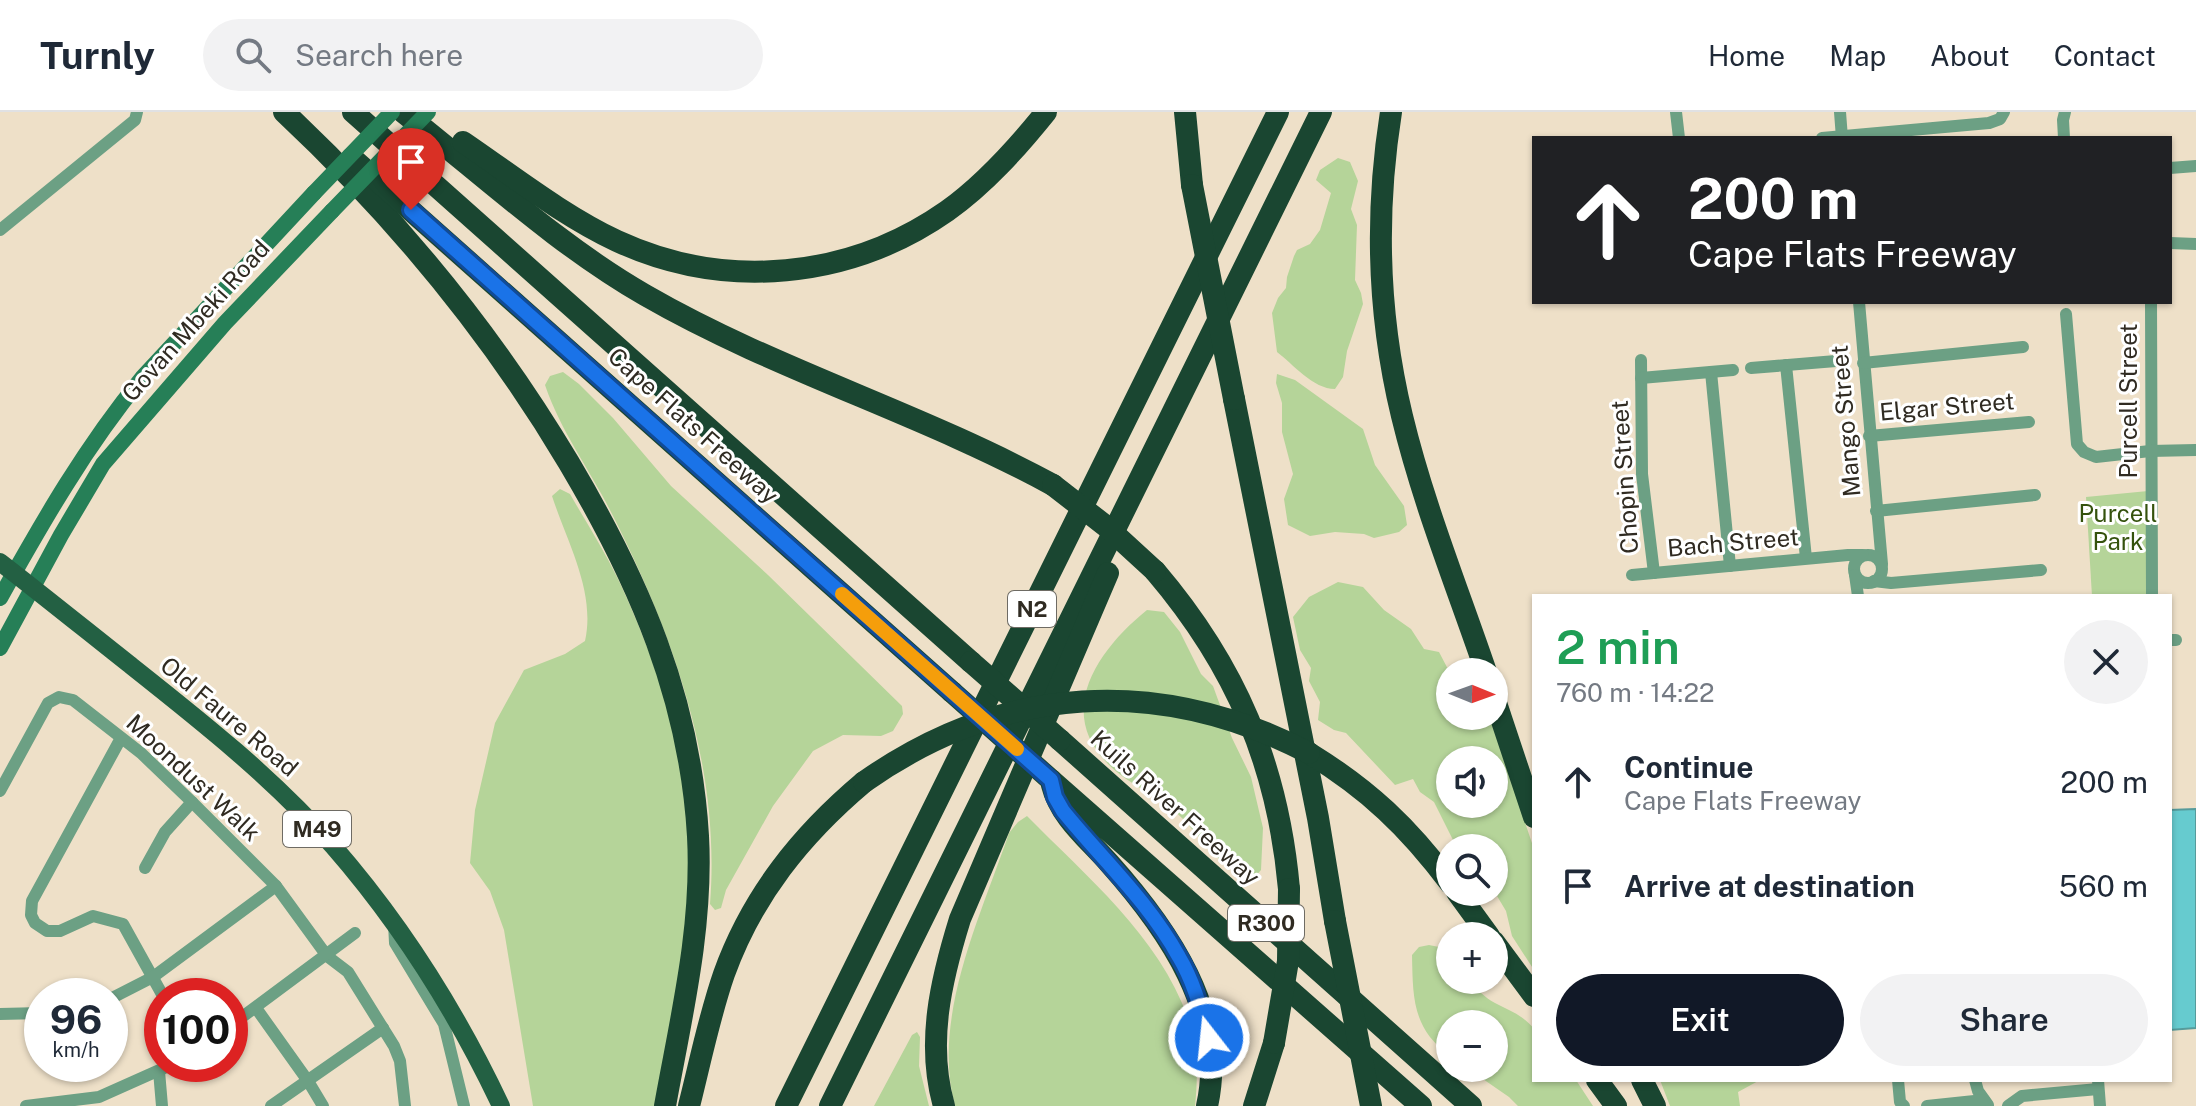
<!DOCTYPE html>
<html lang="en">
<head>
<meta charset="utf-8">
<style>
	:root { --surface:#fff; --page:#f2f2f3; --text:#1f2937; --muted:#747a83; --line:#e0e1e3; --accent:#111827 }
	body { margin:0; font-family:"Public Sans",sans-serif; background:var(--page); color:var(--text); height:100vh; display:flex; flex-direction:column; font-size:30px; white-space:nowrap }
	* { box-sizing:border-box; margin:0 }
	p { font-size:26px; color:var(--muted) }
	.icon { flex:none; width:44px; height:44px; fill:none; stroke:currentColor; stroke-width:2; stroke-linecap:round; stroke-linejoin:round }
	.map { position:relative; flex:1; overflow:hidden }
	.drawer { position:absolute; left:1532px; top:482px; width:640px; height:488px; display:flex; flex-direction:column; background:var(--surface); border-radius:0px; box-shadow:0 2px 6px #0004 }
	.drawer>* { flex:none }
	.banner { position:absolute; left:1532px; top:24px; width:640px; height:168px; border-radius:0px; box-shadow:0 2px 6px #0004; background:#202124; color:#fff; overflow:hidden }
	.needle { width:52px; rotate:91deg }
	.tools { position:absolute; left:1436px; top:546px; display:grid; gap:16px }
	.tools a { display:grid; place-items:center; width:72px; height:72px; border-radius:50%; background:var(--surface); box-shadow:0 2px 6px #0004; font-size:40px }
	.speed { position:absolute; left:24px; top:866px; display:flex; gap:16px; font-size:40px; font-weight:700; text-align:center }
	.speed>* { display:grid; place-content:center; width:104px; height:104px; border-radius:50%; background:var(--surface); box-shadow:0 2px 6px #0004; line-height:1 }
	.speed small { font-size:20px; font-weight:400 }
	.speed .limit { border:12px solid #d22; background:#fff; color:#111 }
	.pin { position:absolute; display:grid; place-items:center; width:68px; height:68px; color:#fff; margin:-82px -34px; border-radius:50% 50% 50% 0; rotate:-45deg; box-shadow:0 0 8px #0007 }
	.pin .icon { rotate:45deg }
	.me { position:absolute; width:88px; margin:-44px; rotate:344deg; stroke-linejoin:round; filter:drop-shadow(0 0 6px #0008) }
	.turn { display:flex; align-items:center; gap:28px; height:168px; padding:0 24px; font-size:36px }
	.turn .icon { width:104px; height:104px; stroke-width:2.5 }
	.turn b { display:block; font-size:56px; line-height:68px }
	.round { display:grid; place-items:center; flex:none; width:84px; height:84px; border-radius:42px; background:var(--page) }
	.headline { display:flex; align-items:center; justify-content:space-between; height:136px; padding:0 24px }
	h1 { font-size:48px; font-weight:600; line-height:60px; color:#1e9e55 }
	.cta { display:flex; gap:16px; margin-top:auto; padding:16px 24px }
	.cta a { flex:1; height:92px; border-radius:48px; background:var(--accent); color:#fff; font-size:32px; font-weight:600; line-height:92px; text-align:center }
	.cta a+a { background:var(--page); color:var(--text) }
	ul { padding:0; list-style:none }
	li { display:flex; align-items:center; gap:24px; height:104px; padding:0 24px }
	li div { flex:1 }
	li b { display:block; font-size:30px }
	li em { font-style:normal }
	header { display:flex; align-items:center; gap:48px; box-sizing:border-box; height:112px; padding:0 40px; background:var(--surface); border-bottom:2px solid var(--line) }
	header strong { font-size:38px }
	nav { display:flex; gap:44px; margin-inline-start:auto; font-size:28px }
	.search { width:560px; height:72px; background:var(--page); display:flex; align-items:center; gap:20px; box-sizing:border-box; padding:0 28px; border-radius:44px; color:var(--muted); font-size:30px }
	.map>svg:first-child { display:block }
	.green { fill:#b5d499; fill-rule:evenodd }
	.water { fill:#66cbcf; stroke:#569b9b; stroke-width:2 }
	.lines { fill:none; stroke-linecap:round; stroke-linejoin:round }
	.street { stroke:#6ca084; stroke-width:12 }
	.secondary { stroke:#267f57; stroke-width:16 }
	.primary { stroke:#236043; stroke-width:18 }
	.highway { stroke:#1a4631; stroke-width:22 }
	.secondary-bridge { stroke:#267f57; stroke-width:16 }
	.highway-bridge { stroke:#1a4631; stroke-width:22 }
	.route-casing { stroke:#114b97; stroke-width:20 }
	.route { stroke:#1a73e8; stroke-width:14 }
	.slow { stroke:#f59e0b; stroke-width:14 }
	.labels { text-anchor:middle; stroke-width:6; stroke-linejoin:round; paint-order:stroke }
	.shield { fill:#fff; stroke:#6e6b64; stroke-width:2 }
	.shield-label { font-size:22px; font-weight:bold; fill:#302b22 }
	.street-label { font-size:24px; fill:#302b22; stroke:#fff }
	.park-label { font-size:24px; fill:#35520d; stroke:#fff }
</style>
</head>
<body>
<header>
<strong>Turnly</strong>
<div class="search"><svg class="icon" aria-label="search" viewBox="0 0 24 24"><circle cx="10" cy="10" r="6"/><path d="M15 15l6 6"/></svg>Search here</div>
<nav><a>Home</a><a>Map</a><a>About</a><a>Contact</a></nav>
</header>
<div class="map">
<svg width="2196" height="994" viewBox="0 0 2196 994">
	<rect width="100%" height="100%" fill="#eee0c8"/>
	<g class="green">
		<path d="M1338 46 1350 50 1358 69 1351 97 1357 113 1355 168 1361 181 1363 192 1347 239 1343 265 1335 277C1313 277 1293 252 1277 240L1272 201 1278 186 1286 176 1287 165 1294 144 1297 138 1310 132 1320 118 1331 81 1316 68 1320 58Z"/>
		<path d="M563 260 579 272 613 306 671 374 768 463 902 594 903 602 893 619 881 624 843 623 813 639 773 694 726 778 721 796 715 798 710 792C721 655 673 522 612 402 590 358 561 320 545 273L550 264Z"/>
		<polygon points="1277,262 1295,268 1363,317 1375,353 1404,394 1407,413 1399,420 1374,426 1364,422 1335,420 1310,424 1288,413 1284,387 1293,362 1282,320 1282,291 1276,271"/>
		<path d="M560 377 570 382C586 410 604 438 618 467 662 560 696 668 690 772 686 846 668 921 655 994H533L504 818 490 779 470 751 475 698 495 611 524 558 565 542 585 529C596 480 567 430 552 384Z"/>
		<polygon points="2148,379 2149,484 2092,484 2086,385"/>
		<path d="M1338 470 1363 475 1384 498 1411 517 1424 537 1439 540 1450 561V604H1489L1534 737V858L1512 824 1506 799 1494 779V736H1468L1466 731 1453 728 1434 690 1420 680 1413 667 1395 673 1346 621 1334 618 1318 608 1320 590 1309 569 1311 556 1300 538 1293 505 1309 485ZM1450 648H1494V692H1450Z"/>
		<path d="M1147 498 1164 500 1180 520 1201 562 1213 574 1232 626 1251 665 1263 716 1261 758 1255 765C1221 761 1203 727 1182 706 1160 684 1130 674 1108 652 1054 598 1100 536 1147 498Z"/>
		<path d="M1027 704C1087 765 1161 826 1189 909 1198 935 1198 967 1195 994H955C931 905 981 804 1009 721L1018 710Z"/>
		<path d="M1429 833 1439 835 1450 852V868H1469C1477 877 1484 885 1495 891 1510 899 1523 903 1534 917V968H1576L1593 994H1518L1509 985 1467 956H1494V912H1450V944C1412 916 1413 886 1412 843L1419 835Z"/>
		<polygon points="917,920 920,925 919,954 929,994 874,994 912,923"/>
		<polygon points="1660,968 1760,968 1738,980 1740,994 1670,994"/>
	</g>
	<polygon class="water" points="2196,697 2196,916 2170,918 2170,698"/>
	<g class="lines">
		<g class="street">
			<polyline points="1676,0 1679,26"/>
			<polyline points="1840,0 1842,26"/>
			<polyline points="1822,26 1989,11 2000,7 2004,0"/>
			<polyline points="2064,26 2063,8 2065,0"/>
			<polyline points="2170,56 2196,54"/>
			<polyline points="0,118 135,8 137,0"/>
			<polyline points="2170,131 2196,132"/>
			<polyline points="1859,190 1882,452"/>
			<polyline points="2151,190 2152,484"/>
			<polyline points="2066,202 2077,332 2084,340 2096,345 2150,339 2196,338"/>
			<polyline points="1641,248 1642,362 1654,461"/>
			<polyline points="1863,251 2023,235"/>
			<polyline points="1786,253 1806,446"/>
			<polyline points="1751,256 1836,249"/>
			<polyline points="1711,260 1730,454"/>
			<polyline points="1641,266 1733,258"/>
			<polyline points="1869,324 2029,310"/>
			<polyline points="1876,399 2035,383"/>
			<circle cx="1868" cy="457" r="14"/>
			<polyline points="1632,463 1848,443 1863,443"/>
			<polyline points="1855,463 1858,484"/>
			<polyline points="1874,469 1891,471 2041,458"/>
			<polyline points="2170,528 2176,528"/>
			<polyline points="121,626 32,789 31,803 35,811 47,819 60,819 93,804 123,812 163,884"/>
			<polyline points="0,679 48,591 59,585 73,588 141,641 192,690 276,774 327,844 348,860 394,934 400,949 405,994"/>
			<polyline points="145,756 165,720 192,690"/>
			<polyline points="394,811 395,831 444,912 464,994"/>
			<polyline points="110,887 153,865 276,774"/>
			<polyline points="256,896 308,969 323,994"/>
			<polyline points="0,902 42,901"/>
			<polyline points="230,914 355,821"/>
			<polyline points="159,959 162,994"/>
			<polyline points="1898,968 1900,990 1904,994"/>
			<polyline points="1975,968 1978,979 1988,993"/>
			<polyline points="2098,968 2100,994"/>
			<polyline points="26,994 99,985 173,952"/>
			<polyline points="271,994 383,916"/>
			<polyline points="1927,994 1984,988"/>
			<polyline points="2008,994 2022,984 2098,977"/>
		</g>
		<g class="secondary">
			<path d="M0 486C43 409 86 334 142 266L314 81"/>
			<polyline points="0,536 61,423 103,352 225,211 332,99"/>
		</g>
		<path class="primary" d="M0 450C44 484 86 518 129 552 201 609 272 665 333 734 401 812 457 901 501 994"/>
		<g class="highway">
			<path d="M284 0C395 104 491 220 569 351 639 469 690 586 698 724 703 816 681 905 665 994"/>
			<polyline points="353,0 971,550"/>
			<path d="M403 0C482 62 558 133 645 183 775 258 921 301 1053 373"/>
			<polyline points="1185,0 1192,73"/>
			<path d="M1391 0C1375 101 1378 205 1402 304 1423 391 1457 475 1486 560"/>
			<path d="M463 30C513 64 562 103 617 129 725 179 850 167 947 99 985 72 1017 36 1046 0"/>
			<polyline points="352,46 952,580"/>
			<polyline points="1234,287 1318,706 1335,809"/>
			<path d="M1155 459C1236 554 1278 653 1289 777"/>
			<polyline points="1494,585 1534,705"/>
			<polyline points="1060,628 1471,994"/>
			<path d="M1309 641C1369 678 1408 715 1450 771"/>
			<polyline points="1051,668 1421,994"/>
			<path d="M1052 673C1060 705 1088 727 1109 751 1167 816 1228 902 1207 994"/>
			<polyline points="1457,780 1489,824"/>
			<polyline points="1494,830 1534,884"/>
			<polyline points="1597,968 1616,994"/>
			<polyline points="1642,968 1655,994"/>
			<path d="M689 994C700 951 709 905 724 862 752 784 801 723 864 670"/>
			<polyline points="786,994 1278,0"/>
			<polyline points="830,994 1321,0"/>
			<path d="M944 994C926 931 941 868 960 807L1108 461"/>
			<polyline points="1254,994 1274,931"/>
		</g>
		<g class="secondary-bridge">
			<polyline points="314,81 392,0"/>
			<polyline points="332,99 428,0"/>
		</g>
		<g class="highway-bridge">
			<polyline points="1192,73 1234,287"/>
			<polyline points="1053,373 1107,415 1155,459"/>
			<polyline points="971,550 1060,628"/>
			<polyline points="952,580 1051,668"/>
			<path d="M864 670C1003 572 1159 563 1309 641"/>
			<polyline points="1335,809 1371,994"/>
			<polyline points="1274,931 1288,849 1289,777"/>
		</g>
	</g>
	<g class="lines">
		<defs>
			<path id="route" d="M411 98 1051 668 1055 685 1063 699C1102 747 1148 789 1179 845 1194 870 1201 898 1209 926"/>
		</defs>
		<use href="#route" class="route-casing"/>
		<use href="#route" class="route"/>
		<polyline class="slow" points="842,482 1017,637"/>
	</g>
	<g class="labels">
		<g class="shield">
			<rect x="1008" y="479" width="48" height="36" rx="6"/>
			<rect x="283" y="699" width="68" height="36" rx="6"/>
			<rect x="1228" y="793" width="76" height="36" rx="6"/>
		</g>
		<g class="shield-label">
			<text x="1032" y="505">N2</text>
			<text x="317" y="725">M49</text>
			<text x="1266" y="819">R300</text>
		</g>
		<g class="street-label">
			<text transform="translate(196 209) rotate(-48)" y="8">Govan Mbeki Road</text>
			<text transform="translate(2129 289) rotate(-90)" y="8">Purcell Street</text>
			<text transform="translate(1947 295) rotate(-5)" y="8">Elgar Street</text>
			<text transform="translate(1846 309) rotate(-95)" y="8">Mango Street</text>
			<text transform="translate(693 314) rotate(42)" y="8">Cape Flats Freeway</text>
			<text transform="translate(1625 365) rotate(-94)" y="8">Chopin Street</text>
			<text transform="translate(1733 431) rotate(-5)" y="8">Bach Street</text>
			<text transform="translate(229 605) rotate(40)" y="8">Old Faure Road</text>
			<text transform="translate(193 666) rotate(43)" y="8">Moondust Walk</text>
			<text transform="translate(1175 696) rotate(42)" y="8">Kuils River Freeway</text>
		</g>
		<g class="park-label">
			<text x="2118" y="410">Purcell<tspan x="2118" dy="28">Park</tspan></text>
		</g>
	</g>
</svg>
<div class="tools">
<a><svg class="needle" viewBox="-14 -14 28 28"><path d="M0-13l5 13h-10z" fill="#e53935"/><path d="M0 13l5-13h-10z" fill="#747a83"/></svg></a>
<a><svg class="icon" aria-label="sound" viewBox="0 0 24 24"><path d="M4 9h4l5-4v14l-5-4H4zM17 9q2 3 0 6"/></svg></a>
<a><svg class="icon" aria-label="search" viewBox="0 0 24 24"><circle cx="10" cy="10" r="6"/><path d="M15 15l6 6"/></svg></a>
<a>+</a>
<a>−</a>
</div>
<div class="speed"><div>96<small>km/h</small></div><div class="limit">100</div></div>
<div class="pin" style="left:411px;top:98px;background:#d93025"><svg class="icon" aria-label="arrive" viewBox="0 0 24 24"><path d="M6 21V4h12l-3 4 3 4H6"/></svg></div>
<svg class="me" style="left:1209px;top:926px" viewBox="-20 -20 40 40"><circle r="17" fill="#1a73e8" stroke="#fff" stroke-width="3"/><path d="M0-11L8 9 0 5-8 9z" fill="#fff"/></svg>
<div class="banner">
<div class="turn"><svg class="icon" aria-label="ahead" viewBox="0 0 24 24"><path d="M12 20V5M6 11l6-6 6 6"/></svg><div><b>200 m</b>Cape Flats Freeway</div></div>
</div>
<section class="drawer">
<div class="headline"><div><h1>2 min</h1><p>760 m · 14:22</p></div><a class="round"><svg class="icon" aria-label="close" viewBox="0 0 24 24"><path d="M6 6l12 12M18 6L6 18"/></svg></a></div>
<ul>
<li><svg class="icon" aria-label="ahead" viewBox="0 0 24 24"><path d="M12 20V5M6 11l6-6 6 6"/></svg><div><b>Continue</b><p>Cape Flats Freeway</p></div><em>200 m</em></li>
<li><svg class="icon" aria-label="arrive" viewBox="0 0 24 24"><path d="M6 21V4h12l-3 4 3 4H6"/></svg><div><b>Arrive at destination</b></div><em>560 m</em></li>
</ul>
<div class="cta"><a>Exit</a><a>Share</a></div>
</section>
</div>
</body>
</html>
